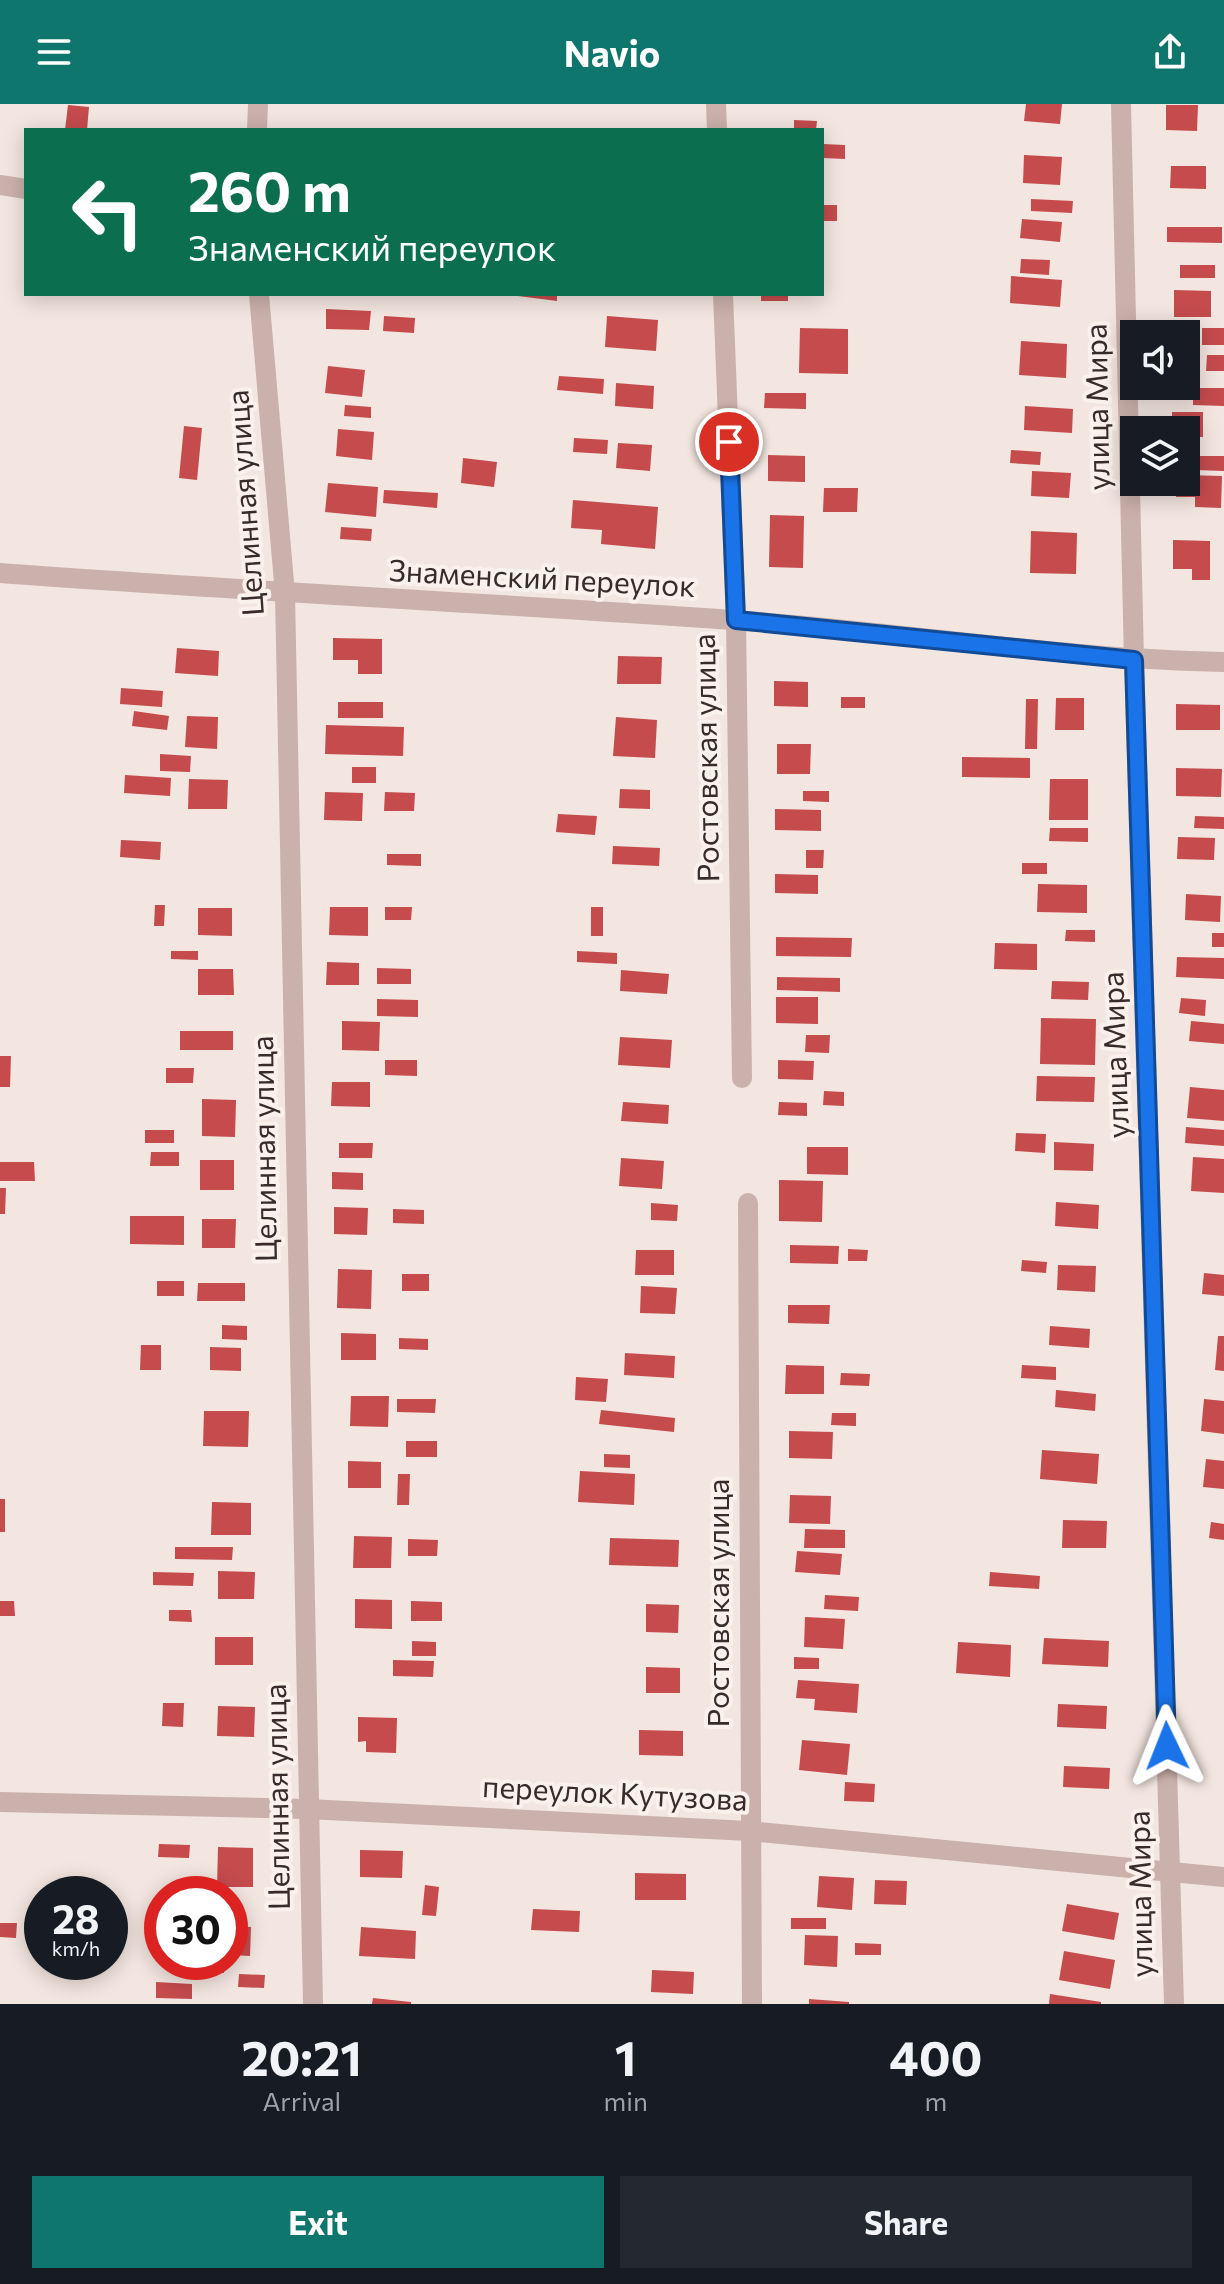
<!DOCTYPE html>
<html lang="en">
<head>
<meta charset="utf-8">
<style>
	:root { --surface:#171b24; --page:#242831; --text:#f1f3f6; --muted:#9ea1a6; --accent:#0f766e }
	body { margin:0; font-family:Commissioner,sans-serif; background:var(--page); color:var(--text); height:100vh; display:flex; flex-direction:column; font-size:30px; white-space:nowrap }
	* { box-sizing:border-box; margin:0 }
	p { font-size:26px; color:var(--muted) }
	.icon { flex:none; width:44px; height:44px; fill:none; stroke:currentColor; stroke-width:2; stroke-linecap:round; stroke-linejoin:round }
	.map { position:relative; height:1900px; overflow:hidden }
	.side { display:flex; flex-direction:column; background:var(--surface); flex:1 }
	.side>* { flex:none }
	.guide { position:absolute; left:24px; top:24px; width:800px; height:168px; border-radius:0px; box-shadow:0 4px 20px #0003; background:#0b6e4f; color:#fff; overflow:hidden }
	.fabs { position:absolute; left:1120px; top:216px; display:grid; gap:16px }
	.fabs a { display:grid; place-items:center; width:80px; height:80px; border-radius:0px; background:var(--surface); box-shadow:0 4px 20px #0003; font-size:40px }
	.speed { position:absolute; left:24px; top:1772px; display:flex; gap:16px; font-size:40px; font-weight:700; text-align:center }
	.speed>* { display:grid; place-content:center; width:104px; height:104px; border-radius:50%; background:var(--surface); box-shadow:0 4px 20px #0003; line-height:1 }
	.speed small { font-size:20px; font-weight:400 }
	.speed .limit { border:12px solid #d22; background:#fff; color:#111 }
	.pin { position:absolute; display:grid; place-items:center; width:68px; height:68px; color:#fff; margin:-34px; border:4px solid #fff; border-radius:50%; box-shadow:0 2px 8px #0007 }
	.me { position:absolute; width:88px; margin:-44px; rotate:358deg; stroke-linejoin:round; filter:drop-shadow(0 0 6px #0008) }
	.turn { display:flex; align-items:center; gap:28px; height:168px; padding:0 32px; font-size:36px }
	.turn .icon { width:104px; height:104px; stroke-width:2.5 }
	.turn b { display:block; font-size:56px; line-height:68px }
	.eta { display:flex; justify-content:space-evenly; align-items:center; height:136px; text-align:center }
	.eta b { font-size:48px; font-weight:700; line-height:56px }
	.button { display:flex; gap:16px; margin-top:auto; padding:16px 32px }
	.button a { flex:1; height:92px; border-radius:0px; background:var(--accent); color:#fff; font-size:32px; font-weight:700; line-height:92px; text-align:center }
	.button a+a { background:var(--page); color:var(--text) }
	header { display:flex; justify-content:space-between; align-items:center; height:104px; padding:0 32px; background:var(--accent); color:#fff; font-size:36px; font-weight:700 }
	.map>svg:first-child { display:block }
	.building { fill:#c54b4d }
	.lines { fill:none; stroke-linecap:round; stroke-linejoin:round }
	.minor { stroke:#cbb1ab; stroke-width:20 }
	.route-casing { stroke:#114b97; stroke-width:20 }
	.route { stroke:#1a73e8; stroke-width:14 }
	.labels { text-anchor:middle; stroke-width:8; stroke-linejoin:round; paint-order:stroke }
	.street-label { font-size:30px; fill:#392b2a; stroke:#faf0ec }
</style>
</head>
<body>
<header><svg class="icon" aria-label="menu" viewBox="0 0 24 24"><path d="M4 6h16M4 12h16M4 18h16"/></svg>Navio<svg class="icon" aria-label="share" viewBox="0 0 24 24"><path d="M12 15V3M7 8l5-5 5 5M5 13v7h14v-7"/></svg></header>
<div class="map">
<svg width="1224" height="1900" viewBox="0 0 1224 1900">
	<rect width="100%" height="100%" fill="#f3e5df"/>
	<g class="building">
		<polygon points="1026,0 1062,0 1060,20 1024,17"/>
		<polygon points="68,1 89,3 87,26 65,26"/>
		<polygon points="1166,1 1198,1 1197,27 1166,26"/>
		<polygon points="794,16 817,17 816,26 794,26"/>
		<polygon points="823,40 845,41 845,55 823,54"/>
		<polygon points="1024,51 1062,53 1060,81 1023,79"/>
		<polygon points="1171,62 1206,62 1206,85 1170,84"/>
		<polygon points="1031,95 1073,97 1072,109 1031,107"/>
		<rect x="822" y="101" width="15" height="16"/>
		<polygon points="1022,115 1062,118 1060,138 1020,134"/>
		<polygon points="1167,123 1222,123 1222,139 1167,138"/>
		<polygon points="1021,155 1050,156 1049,171 1020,169"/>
		<rect x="1180" y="161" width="35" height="13"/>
		<polygon points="1011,172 1062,176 1060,203 1010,199"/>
		<polygon points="1174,186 1211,187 1211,213 1174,213"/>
		<polygon points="502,190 557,190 557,197"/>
		<rect x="761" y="190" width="27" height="7"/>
		<polygon points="326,205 371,207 369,226 326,225"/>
		<polygon points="384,212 415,214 414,229 383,227"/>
		<polygon points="607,212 658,216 656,247 605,243"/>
		<polygon points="800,224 848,225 848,270 799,269"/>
		<rect x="1202" y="224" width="22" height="17"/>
		<polygon points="1021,237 1067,240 1066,274 1019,271"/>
		<polygon points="1207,251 1224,251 1224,267 1206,267"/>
		<polygon points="328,262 365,266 362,293 325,289"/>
		<polygon points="559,272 604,275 603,290 557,286"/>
		<polygon points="616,279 654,282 653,305 615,302"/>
		<polygon points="1193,284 1224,284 1224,302 1193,301"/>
		<polygon points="765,289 806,289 806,305 764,304"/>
		<polygon points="345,301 371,303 371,314 344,312"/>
		<polygon points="1025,302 1073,305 1072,329 1024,326"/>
		<polygon points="1172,308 1203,308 1203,333 1186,333 1186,326 1172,326"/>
		<polygon points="184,322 202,324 197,376 179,374"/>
		<polygon points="338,325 374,328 372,356 336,352"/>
		<polygon points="574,334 608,336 607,350 573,348"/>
		<polygon points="618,339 652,341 650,367 616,364"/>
		<polygon points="1011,346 1041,348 1040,361 1010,359"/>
		<polygon points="768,351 805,352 805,378 768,377"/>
		<polygon points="1195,352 1224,352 1224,367 1194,366"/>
		<polygon points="463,354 497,358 494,383 461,379"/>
		<polygon points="1032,367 1071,369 1069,394 1031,392"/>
		<polygon points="1186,371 1222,372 1221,404 1195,403 1195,393 1176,393 1176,378 1186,378"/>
		<polygon points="328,379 378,383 376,413 325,408"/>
		<polygon points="824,384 858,384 857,408 823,408"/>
		<polygon points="384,386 438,389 437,404 383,399"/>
		<polygon points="573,396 658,403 655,445 601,440 602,426 571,424"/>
		<polygon points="770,411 804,412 803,464 769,463"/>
		<polygon points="341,423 372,425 371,437 340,435"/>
		<polygon points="1031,427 1077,429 1076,470 1030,469"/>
		<polygon points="1173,436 1210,437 1210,476 1192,476 1192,465 1173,465"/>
		<polygon points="333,534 382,535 382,570 358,570 358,556 333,556"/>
		<polygon points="177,544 219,547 218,572 175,569"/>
		<polygon points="618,552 662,553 661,580 617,580"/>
		<polygon points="774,577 808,578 808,603 774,602"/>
		<polygon points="121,584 163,587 162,603 120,600"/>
		<rect x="841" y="593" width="24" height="11"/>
		<polygon points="1056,594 1084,594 1084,626 1055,626"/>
		<polygon points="1026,595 1038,595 1037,645 1025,645"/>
		<rect x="338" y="598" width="45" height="16"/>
		<polygon points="1176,600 1220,601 1220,626 1176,626"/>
		<polygon points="134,607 169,612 167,626 132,622"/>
		<polygon points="187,612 218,613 217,645 185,643"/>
		<polygon points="616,613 657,616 655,654 613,652"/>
		<polygon points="326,621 404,623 403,652 325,650"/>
		<polygon points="777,640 811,640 810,670 777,670"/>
		<polygon points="160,650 191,652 190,668 160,667"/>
		<polygon points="962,653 1030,654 1030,674 962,673"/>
		<rect x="352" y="663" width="24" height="16"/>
		<polygon points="1176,664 1222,665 1221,693 1176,692"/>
		<polygon points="125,671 171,674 170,692 124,689"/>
		<polygon points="189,675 228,676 227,705 188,705"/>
		<polygon points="1050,675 1088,675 1088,716 1049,716"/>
		<polygon points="620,685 650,686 650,705 619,704"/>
		<polygon points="803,687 829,687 829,698 803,697"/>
		<polygon points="325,688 363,689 362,717 324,716"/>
		<polygon points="385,688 415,689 414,707 384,707"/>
		<polygon points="775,705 821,706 821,727 775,726"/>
		<polygon points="558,710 597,712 595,731 556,728"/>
		<polygon points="1195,712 1224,713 1224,725 1194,724"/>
		<polygon points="1050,724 1088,724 1088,738 1049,737"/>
		<polygon points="1178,733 1215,734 1214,756 1177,755"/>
		<polygon points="121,736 161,738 160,756 120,753"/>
		<polygon points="613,742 660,744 659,762 612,760"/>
		<polygon points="806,746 824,746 823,764 806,764"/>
		<polygon points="387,750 421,750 421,762 387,761"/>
		<rect x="1022" y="759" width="25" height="11"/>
		<polygon points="775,770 818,771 818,790 775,789"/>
		<polygon points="1038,780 1087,781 1087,809 1037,808"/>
		<polygon points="1186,790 1221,792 1220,818 1185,816"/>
		<polygon points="155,801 165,801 164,822 154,822"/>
		<polygon points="330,803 368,803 368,832 329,831"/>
		<polygon points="385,803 412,803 411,816 385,816"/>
		<rect x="591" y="803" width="12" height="29"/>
		<polygon points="198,804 232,804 232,832 198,831"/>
		<polygon points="1066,826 1095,826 1095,838 1065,837"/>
		<rect x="1212" y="829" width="12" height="14"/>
		<polygon points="776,833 852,834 851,853 776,852"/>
		<polygon points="995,839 1037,840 1037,866 994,865"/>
		<polygon points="171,847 198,847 198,856 171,855"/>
		<polygon points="577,847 617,849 617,860 577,858"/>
		<polygon points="1177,853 1224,854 1224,875 1176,873"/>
		<polygon points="327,858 359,859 359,881 326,881"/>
		<polygon points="377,864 411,865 411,880 377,880"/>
		<polygon points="198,865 233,865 234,891 198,891"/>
		<polygon points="621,866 669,870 667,890 620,887"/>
		<polygon points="777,873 840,874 840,888 777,886"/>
		<polygon points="1052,877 1089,878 1088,896 1051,895"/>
		<polygon points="776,893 818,893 818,920 776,919"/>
		<polygon points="1181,894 1206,896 1205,912 1179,909"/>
		<polygon points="377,895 418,896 418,913 377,912"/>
		<polygon points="1041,914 1096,915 1095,961 1040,960"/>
		<polygon points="342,917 380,918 379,947 342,946"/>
		<polygon points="1191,917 1224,920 1224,940 1189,937"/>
		<rect x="180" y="927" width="53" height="19"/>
		<polygon points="806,931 830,931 829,949 805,948"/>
		<polygon points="620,933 672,936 670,964 618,961"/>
		<polygon points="0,952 11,952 10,983 0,983"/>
		<polygon points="385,956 417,956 417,972 385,971"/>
		<polygon points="778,956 814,957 813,976 778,975"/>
		<polygon points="166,964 194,964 193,979 166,979"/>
		<polygon points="1037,972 1095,973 1094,998 1036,997"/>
		<polygon points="332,978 370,978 370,1003 331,1002"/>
		<polygon points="1190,983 1224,986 1224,1017 1187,1014"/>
		<polygon points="824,987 844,988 844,1002 823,1001"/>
		<polygon points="202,995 236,996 235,1033 202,1032"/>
		<polygon points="623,998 669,1001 668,1020 621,1017"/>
		<polygon points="779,998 807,999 807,1012 778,1011"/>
		<polygon points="1186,1023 1224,1026 1224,1042 1185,1039"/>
		<rect x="145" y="1026" width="29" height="13"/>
		<polygon points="1016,1029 1046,1030 1045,1049 1015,1047"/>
		<polygon points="1054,1038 1094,1040 1093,1067 1054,1066"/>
		<polygon points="339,1039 373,1039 372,1054 339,1054"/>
		<polygon points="807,1043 848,1043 848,1071 807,1070"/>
		<polygon points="151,1048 179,1048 179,1062 150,1062"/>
		<polygon points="1193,1053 1224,1055 1224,1089 1191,1087"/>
		<polygon points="621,1054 664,1057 662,1085 619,1082"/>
		<rect x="200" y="1056" width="34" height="30"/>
		<polygon points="0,1058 34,1058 35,1077 0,1077"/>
		<polygon points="332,1068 363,1069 363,1086 332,1085"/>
		<polygon points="779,1076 823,1077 822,1118 779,1117"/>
		<polygon points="0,1084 6,1084 5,1110 0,1110"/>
		<polygon points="1056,1098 1099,1101 1098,1125 1055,1122"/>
		<polygon points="651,1099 678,1101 677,1117 651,1116"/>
		<polygon points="334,1103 368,1104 367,1131 334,1130"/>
		<polygon points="393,1105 424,1106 424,1120 393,1119"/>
		<polygon points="130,1112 184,1112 184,1141 130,1140"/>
		<polygon points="202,1115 236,1115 235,1144 202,1144"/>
		<polygon points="790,1141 839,1142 838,1160 790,1159"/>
		<polygon points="848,1145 868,1146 867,1157 848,1157"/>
		<polygon points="636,1146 674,1146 674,1171 635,1171"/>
		<polygon points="1022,1156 1047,1158 1046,1169 1021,1167"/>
		<polygon points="1058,1161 1096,1162 1095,1188 1057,1186"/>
		<polygon points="338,1165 372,1166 371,1205 337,1204"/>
		<polygon points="1204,1169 1224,1171 1224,1192 1202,1190"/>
		<rect x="402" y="1170" width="27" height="17"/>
		<rect x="157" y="1177" width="27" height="15"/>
		<polygon points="198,1179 245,1179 245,1197 197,1197"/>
		<polygon points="641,1182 677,1184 675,1210 640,1209"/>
		<polygon points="788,1201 830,1201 829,1220 788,1219"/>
		<polygon points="222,1221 247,1222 247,1236 222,1235"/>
		<polygon points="1050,1222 1090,1225 1089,1244 1049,1241"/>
		<polygon points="341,1229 376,1230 376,1256 341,1256"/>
		<polygon points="1218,1232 1224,1232 1224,1267 1215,1266"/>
		<polygon points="399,1234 428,1235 428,1246 399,1245"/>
		<polygon points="141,1241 161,1241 161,1266 140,1266"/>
		<polygon points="210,1243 241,1244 241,1267 210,1266"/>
		<polygon points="625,1249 675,1252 674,1274 624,1271"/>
		<polygon points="786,1261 824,1262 824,1290 785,1290"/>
		<polygon points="1022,1261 1056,1263 1056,1276 1021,1274"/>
		<polygon points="841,1269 870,1270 869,1282 840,1281"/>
		<polygon points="576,1273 608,1275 606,1298 575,1296"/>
		<polygon points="1056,1286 1096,1290 1095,1307 1055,1303"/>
		<polygon points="351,1292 389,1292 388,1323 350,1322"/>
		<polygon points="397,1295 436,1295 435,1309 397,1308"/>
		<polygon points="1204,1295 1224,1297 1224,1330 1201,1327"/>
		<polygon points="601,1306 675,1314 674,1328 599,1320"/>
		<polygon points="204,1307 249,1307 248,1343 203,1342"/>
		<polygon points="832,1309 856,1309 856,1322 831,1321"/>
		<polygon points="789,1327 833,1328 832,1355 789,1354"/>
		<rect x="406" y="1337" width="31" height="16"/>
		<polygon points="1042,1346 1099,1350 1097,1380 1040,1375"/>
		<polygon points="604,1350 630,1351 630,1364 604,1363"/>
		<polygon points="1206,1355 1224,1357 1224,1385 1203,1383"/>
		<polygon points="348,1357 381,1358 381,1384 348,1384"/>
		<polygon points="580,1367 635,1370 634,1401 578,1398"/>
		<polygon points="398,1370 410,1370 409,1401 397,1401"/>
		<polygon points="790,1391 831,1392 830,1420 789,1419"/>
		<rect x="0" y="1395" width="5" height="33"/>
		<polygon points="212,1398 251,1399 251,1431 211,1431"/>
		<polygon points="1063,1416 1107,1417 1106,1444 1062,1444"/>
		<polygon points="1211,1418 1224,1420 1224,1436 1209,1434"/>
		<polygon points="805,1425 845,1426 845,1444 804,1444"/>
		<polygon points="354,1432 392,1433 391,1464 353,1464"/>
		<polygon points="610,1434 679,1436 678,1463 609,1461"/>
		<polygon points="408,1435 438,1436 437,1452 408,1452"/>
		<polygon points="175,1443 233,1443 232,1456 175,1455"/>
		<polygon points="797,1447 842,1450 840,1471 795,1468"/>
		<polygon points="218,1467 255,1468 254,1495 218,1495"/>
		<polygon points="153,1468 194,1469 193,1482 153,1481"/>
		<polygon points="990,1468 1040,1472 1039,1485 989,1482"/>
		<polygon points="825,1491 859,1493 858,1507 824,1505"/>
		<polygon points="355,1495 392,1496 392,1525 355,1524"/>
		<polygon points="0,1497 14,1497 15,1512 0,1512"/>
		<polygon points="411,1497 442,1498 442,1517 411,1517"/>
		<polygon points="646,1500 679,1501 678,1529 646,1528"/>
		<polygon points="169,1506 191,1506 192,1518 169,1517"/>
		<polygon points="805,1513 845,1515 843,1545 804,1543"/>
		<rect x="215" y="1533" width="38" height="28"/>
		<polygon points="1044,1534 1109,1537 1108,1563 1042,1560"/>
		<polygon points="412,1537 436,1538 436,1552 412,1552"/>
		<polygon points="958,1538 1011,1541 1010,1573 956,1569"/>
		<polygon points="794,1553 819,1554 819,1565 794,1565"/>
		<polygon points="393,1556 434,1557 433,1573 393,1572"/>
		<polygon points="646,1563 680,1564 680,1589 646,1589"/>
		<polygon points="798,1576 859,1580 857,1609 814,1606 815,1595 796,1594"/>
		<polygon points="163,1599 184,1599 183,1623 162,1622"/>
		<polygon points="1058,1600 1107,1602 1106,1625 1057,1623"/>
		<polygon points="218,1602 255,1603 254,1633 217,1632"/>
		<polygon points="358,1613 397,1614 396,1649 366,1648 366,1637 358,1638"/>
		<polygon points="639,1626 683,1627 683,1652 639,1651"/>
		<polygon points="802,1636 850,1640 847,1671 799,1666"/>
		<polygon points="1064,1662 1110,1664 1109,1685 1063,1683"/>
		<polygon points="845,1678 875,1680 874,1698 844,1697"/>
		<polygon points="159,1740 190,1741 189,1754 158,1753"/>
		<polygon points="218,1743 253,1744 253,1783 217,1783"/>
		<polygon points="360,1746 403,1747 402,1774 360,1773"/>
		<polygon points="635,1769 686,1770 686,1796 635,1796"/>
		<polygon points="819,1772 854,1774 852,1806 817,1803"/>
		<polygon points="875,1776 907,1777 906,1801 874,1800"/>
		<polygon points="425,1781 439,1783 436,1812 422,1811"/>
		<polygon points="1067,1800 1119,1809 1114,1836 1062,1827"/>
		<polygon points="533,1805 580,1807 579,1828 531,1826"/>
		<rect x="791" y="1814" width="35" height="11"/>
		<polygon points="0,1819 17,1819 16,1834 0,1833"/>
		<polygon points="230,1822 251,1823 250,1852 230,1851"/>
		<polygon points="361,1823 416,1827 415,1855 359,1852"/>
		<polygon points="805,1831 838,1832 837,1863 804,1861"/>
		<polygon points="855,1839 881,1840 881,1851 855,1851"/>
		<polygon points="1064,1847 1115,1856 1110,1885 1059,1876"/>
		<polygon points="192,1858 224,1858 224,1869 192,1868"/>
		<polygon points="652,1866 694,1868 693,1890 651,1888"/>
		<polygon points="239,1870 265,1871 264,1884 238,1883"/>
		<polygon points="156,1878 192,1880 192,1895 156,1894"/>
		<polygon points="1050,1890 1101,1898 1101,1900 1049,1900"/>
		<polygon points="373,1894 411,1898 411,1900 372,1900"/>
		<polygon points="809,1895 849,1898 849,1900 809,1900"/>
	</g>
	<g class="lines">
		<g class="minor">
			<polyline points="716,0 717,26"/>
			<polyline points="1121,0 1134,556 1174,1900"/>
			<polyline points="257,26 258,0"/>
			<polyline points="0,81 26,85"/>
			<polyline points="259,190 285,490 313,1900"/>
			<polyline points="723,190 736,516 742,974"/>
			<path d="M0 469C244 487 488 499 733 516 897 527 1059 555 1224 558"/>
			<polyline points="748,1099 752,1900"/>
			<polyline points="0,1698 307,1705 749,1727 1224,1773"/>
		</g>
	</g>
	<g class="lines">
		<defs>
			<polyline id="route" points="729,338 736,516 1134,556 1167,1642"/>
		</defs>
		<use href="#route" class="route-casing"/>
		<use href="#route" class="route"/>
	</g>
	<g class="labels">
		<g class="street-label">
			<text transform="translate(1098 303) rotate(-91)" y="10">улица Мира</text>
			<text transform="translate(246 399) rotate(-94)" y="10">Целинная улица</text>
			<text transform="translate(542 475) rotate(3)" y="10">Знаменский переулок</text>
			<text transform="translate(707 654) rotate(-91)" y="10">Ростовская улица</text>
			<text transform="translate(1116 951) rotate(-92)" y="10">улица Мира</text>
			<text transform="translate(265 1045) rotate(-91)" y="10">Целинная улица</text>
			<text transform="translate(719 1499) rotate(-90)" y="10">Ростовская улица</text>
			<text transform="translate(615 1690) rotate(3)" y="10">переулок Кутузова</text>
			<text transform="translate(278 1693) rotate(-91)" y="10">Целинная улица</text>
			<text transform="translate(1141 1790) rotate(-91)" y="10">улица Мира</text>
		</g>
	</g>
</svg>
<div class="fabs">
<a><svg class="icon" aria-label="sound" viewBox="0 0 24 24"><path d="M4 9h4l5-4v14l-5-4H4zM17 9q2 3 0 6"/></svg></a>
<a><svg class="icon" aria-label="layers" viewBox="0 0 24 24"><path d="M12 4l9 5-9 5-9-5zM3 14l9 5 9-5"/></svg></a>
</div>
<div class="speed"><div>28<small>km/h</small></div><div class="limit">30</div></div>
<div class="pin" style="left:729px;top:338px;background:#d93025"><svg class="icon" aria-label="arrive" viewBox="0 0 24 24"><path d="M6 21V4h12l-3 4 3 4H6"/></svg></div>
<svg class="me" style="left:1167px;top:1642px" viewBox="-20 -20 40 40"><path d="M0-17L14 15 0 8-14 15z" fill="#1a73e8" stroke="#fff" stroke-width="4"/></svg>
<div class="guide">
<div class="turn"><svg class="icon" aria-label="left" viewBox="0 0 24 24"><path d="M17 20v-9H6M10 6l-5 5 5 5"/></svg><div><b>260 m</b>Знаменский переулок</div></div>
</div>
</div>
<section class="side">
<div class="eta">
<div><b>20:21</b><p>Arrival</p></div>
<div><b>1</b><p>min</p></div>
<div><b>400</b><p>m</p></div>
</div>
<div class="button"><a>Exit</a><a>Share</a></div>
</section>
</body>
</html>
